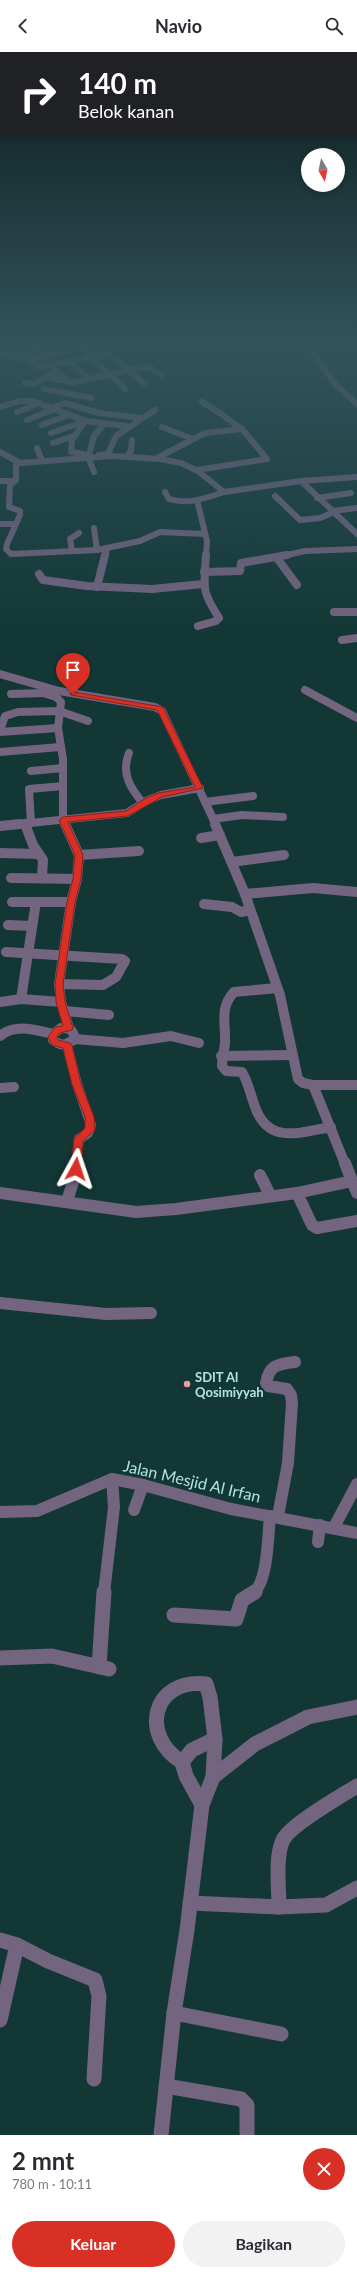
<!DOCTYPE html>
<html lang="id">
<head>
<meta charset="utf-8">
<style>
	:root { --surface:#fff; --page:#f2f2f3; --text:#2b2b33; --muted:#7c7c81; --accent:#d93025 }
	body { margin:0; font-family:Lato,sans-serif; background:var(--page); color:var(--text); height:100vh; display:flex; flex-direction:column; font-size:15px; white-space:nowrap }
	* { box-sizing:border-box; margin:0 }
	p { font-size:13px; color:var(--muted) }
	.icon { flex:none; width:22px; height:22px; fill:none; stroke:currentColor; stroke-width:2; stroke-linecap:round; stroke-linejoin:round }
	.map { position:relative; height:2083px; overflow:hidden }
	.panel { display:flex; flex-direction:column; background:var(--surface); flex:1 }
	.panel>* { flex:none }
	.banner { position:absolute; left:0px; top:0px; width:357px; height:84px; box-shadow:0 2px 6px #0003; background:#202124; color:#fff; overflow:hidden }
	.needle { width:26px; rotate:171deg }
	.buttons { position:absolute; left:301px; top:96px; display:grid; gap:8px }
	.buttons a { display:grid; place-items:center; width:44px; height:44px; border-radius:50%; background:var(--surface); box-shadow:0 2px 6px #0003; font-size:20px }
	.pin { position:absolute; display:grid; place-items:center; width:34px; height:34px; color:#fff; margin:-41px -17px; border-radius:50% 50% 50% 0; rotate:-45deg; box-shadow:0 0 4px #0007 }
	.pin .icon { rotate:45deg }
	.me { position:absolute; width:44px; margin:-22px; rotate:5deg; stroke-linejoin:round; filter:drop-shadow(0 0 3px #0008) }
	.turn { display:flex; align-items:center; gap:14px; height:84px; padding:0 12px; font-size:18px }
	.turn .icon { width:52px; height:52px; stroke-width:2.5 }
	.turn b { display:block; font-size:28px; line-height:34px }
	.round { display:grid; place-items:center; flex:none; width:42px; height:42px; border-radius:21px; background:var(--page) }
	.head { display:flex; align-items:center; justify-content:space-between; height:68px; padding:0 12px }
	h1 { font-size:24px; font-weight:700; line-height:30px }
	.primary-button { display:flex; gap:8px; margin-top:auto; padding:8px 12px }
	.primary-button a { flex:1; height:46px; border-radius:24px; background:var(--accent); color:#fff; font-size:16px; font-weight:700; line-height:46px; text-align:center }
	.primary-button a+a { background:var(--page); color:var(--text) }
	header { display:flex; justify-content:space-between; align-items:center; height:52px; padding:0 12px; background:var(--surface); font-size:18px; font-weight:700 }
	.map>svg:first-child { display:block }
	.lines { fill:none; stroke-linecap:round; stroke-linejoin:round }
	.minor-far4 { stroke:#736480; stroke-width:6 }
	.minor-far3 { stroke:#736480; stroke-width:8 }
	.minor-far2 { stroke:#736480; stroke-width:10 }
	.minor-far1 { stroke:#736480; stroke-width:12 }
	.minor { stroke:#736480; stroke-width:15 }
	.route { fill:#d93025; stroke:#8d1f18 }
	.poi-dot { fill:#f39aa9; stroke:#123735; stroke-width:1.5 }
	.labels { text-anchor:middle; stroke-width:4; stroke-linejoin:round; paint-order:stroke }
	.poi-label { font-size:13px; font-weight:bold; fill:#b1e4df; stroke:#123735; text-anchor:start }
	.near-street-label { font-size:16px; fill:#b1e4df; stroke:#123735 }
</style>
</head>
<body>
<header><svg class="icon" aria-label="back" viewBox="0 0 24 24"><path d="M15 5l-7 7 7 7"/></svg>Navio<svg class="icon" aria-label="search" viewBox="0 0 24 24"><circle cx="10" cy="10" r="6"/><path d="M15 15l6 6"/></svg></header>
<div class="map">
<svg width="357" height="2083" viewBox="0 0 357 2083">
	<rect width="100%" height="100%" fill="#123735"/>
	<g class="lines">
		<g class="minor-far4">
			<polyline points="307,292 335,332 357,352"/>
			<polyline points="0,295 16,292"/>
			<polyline points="87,301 125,337"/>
			<polyline points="0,302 27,308 40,315 50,313 71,331 145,315 150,315 161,323"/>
			<polyline points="6,303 61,292"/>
			<polyline points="27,308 105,292"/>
			<polyline points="70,309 88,327"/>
			<polyline points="50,313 107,302 111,303 145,332"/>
			<polyline points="58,320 50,323 52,327 67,329"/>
			<polyline points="25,331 33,332 50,323"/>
			<polyline points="44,337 92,346"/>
			<path d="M202 350C216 357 228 368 242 377"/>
			<polyline points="0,355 20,349 32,349 86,369 127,374"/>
			<polyline points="51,356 65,351 99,361 141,366"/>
			<polyline points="17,360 40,351"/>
			<polyline points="27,368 54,357"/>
			<polyline points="85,369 72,388 71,400 89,403 94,384 105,371"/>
			<polyline points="42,373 69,363"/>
			<polyline points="162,375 193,387"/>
			<polyline points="51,381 86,369"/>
			<polyline points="53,391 74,384"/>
			<polyline points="37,396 42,409"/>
			<polyline points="0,400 20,411 112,404 160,407 181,411 198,419 224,440 301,429 357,482"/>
			<polyline points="99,403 108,402 116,384 155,358"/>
			<polyline points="127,404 131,399 132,388"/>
			<polyline points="157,406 205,381 242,377 267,407 197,418"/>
			<polyline points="89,407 94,420"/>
			<polyline points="16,410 16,428 10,433 9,455 20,459 20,463 7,492 6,497 11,502 97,498 140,489 160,480 205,482"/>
			<polyline points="0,429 15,429"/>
			<polyline points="301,429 357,425"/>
			<path d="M165 440 169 447C188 453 206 446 224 440"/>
			<polyline points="275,444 300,468 320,466 334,460"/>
			<polyline points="317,446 351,441"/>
			<polyline points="197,448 207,489 206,504"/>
			<polyline points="333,459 357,456"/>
			<polyline points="0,472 16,472"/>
			<polyline points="94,476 97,498"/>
			<polyline points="72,499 70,487 79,481"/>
			<polyline points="105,504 107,496"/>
			<polyline points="283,504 305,499 357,497"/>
		</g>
		<g class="minor-far3">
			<polyline points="277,506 297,533"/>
			<polyline points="204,520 240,519 241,511 287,503"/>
			<polyline points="39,522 43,528 87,534 152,537 203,532"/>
			<polyline points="97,535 105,503"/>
			<polyline points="334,560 357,560"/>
			<path d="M198 574 216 569 219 566C201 538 204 536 206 503"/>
			<polyline points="342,588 357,586"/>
			<polyline points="0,622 59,639 155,655 162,659 216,773"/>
			<polyline points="305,638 357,666"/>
			<polyline points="43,641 56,645 61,650 58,676 63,707 63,768 65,773"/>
			<polyline points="11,642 43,641"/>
			<polyline points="0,679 5,664 18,660 59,659 88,669"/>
			<polyline points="0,680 58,676"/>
			<polyline points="0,700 60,695"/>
			<path d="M129 701C121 721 130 736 143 751"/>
			<polyline points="31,719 63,716"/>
			<polyline points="205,750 253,744"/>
			<polyline points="213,767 242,763 283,765"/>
			<polyline points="25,771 26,773"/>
			<polyline points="31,771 29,737 63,734"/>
			<polyline points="11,773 127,761 148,748 161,743 200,736"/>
		</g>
		<g class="minor-far2">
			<polyline points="25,772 33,793 43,808 42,825"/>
			<polyline points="65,772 79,803 77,827 71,850 59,932 61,950 69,976"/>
			<polyline points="215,772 245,842 280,943 298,1027 303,1031 313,1033 345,1112"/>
			<polyline points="0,774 20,772"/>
			<polyline points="201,786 220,783"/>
			<polyline points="0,801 39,802"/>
			<polyline points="79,803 139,799"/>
			<polyline points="232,810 284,803"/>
			<polyline points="11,826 77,827"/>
			<polyline points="245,842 313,836 357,840"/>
			<polyline points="12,850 71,850"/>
			<polyline points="204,852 232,855 241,860 250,858"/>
			<polyline points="8,873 32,874"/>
			<polyline points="6,900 122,907 125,909 116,925 103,933 59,932"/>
			<path d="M277 936 234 940C219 956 226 972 225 992 224 999 222 1006 222 1014L226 1019 242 1020C248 1030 250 1041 254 1052 267 1093 298 1081 331 1075"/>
			<polyline points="21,947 36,850"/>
			<polyline points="0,950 21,947 61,950"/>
			<polyline points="65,959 109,963"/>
			<path d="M61 976C71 976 73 978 75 987 66 993 62 995 53 988V982Z"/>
			<path d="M0 984C16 971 35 978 53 982"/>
			<polyline points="75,987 123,991 171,984 199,991"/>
			<polyline points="67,993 77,1032 91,1073 88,1081 79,1087 76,1112"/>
			<polyline points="221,1004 292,1003"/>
			<polyline points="313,1033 357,1033"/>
			<polyline points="0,1036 14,1035"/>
		</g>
		<g class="minor-far1">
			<polyline points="345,1111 352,1129"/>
			<polyline points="260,1123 270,1143"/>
			<polyline points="0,1141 136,1160 176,1157 297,1141 352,1129 357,1141"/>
			<polyline points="297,1141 312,1173 317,1176 357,1169"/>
			<polyline points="67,1149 74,1127 76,1111"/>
			<polyline points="0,1251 106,1262 151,1261"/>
			<polyline points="134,1458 143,1433"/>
			<polyline points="0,1460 37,1459 112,1427 143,1433 231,1457 357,1481"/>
			<path d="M278 1464 288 1411 292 1351 291 1343 287 1337 268 1334 266 1331C269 1313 278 1312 295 1310"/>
			<polyline points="334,1475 357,1432"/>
			<polyline points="318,1490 320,1473"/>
			<polyline points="104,1541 114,1455 112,1427"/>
			<path d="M253 1541C268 1531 268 1482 270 1464"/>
		</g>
		<g class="minor">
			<polyline points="174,1563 236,1567 242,1548 255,1540"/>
			<polyline points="0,1606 52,1604 109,1617"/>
			<polyline points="99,1615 104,1540"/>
			<polyline points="213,1725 255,1692 308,1665 357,1655"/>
			<polyline points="202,1753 186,1724 182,1710 192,1698 215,1687"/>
			<polyline points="190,1851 279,1855 326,1853 357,1836"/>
			<path d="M279 1855C279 1837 275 1804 283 1788 290 1773 341 1744 357 1734"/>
			<polyline points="0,1888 17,1893 48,1909 95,1928 99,1944 94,2027"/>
			<polyline points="174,1961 281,1982"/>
			<polyline points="0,1968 17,1893"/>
			<polyline points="166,2034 241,2047 247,2053 247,2083"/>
			<path d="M161 2083 174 1961 187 1878 202 1753 213 1725 215 1687 210 1645 206 1632C151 1626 140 1685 182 1710"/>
		</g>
	</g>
	<linearGradient id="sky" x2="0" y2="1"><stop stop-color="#0a1e1d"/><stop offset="0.5" stop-color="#33535c"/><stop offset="1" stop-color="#33535c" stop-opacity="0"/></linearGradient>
	<rect width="357" height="583" fill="url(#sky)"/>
	<polygon class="route" points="73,640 163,655 203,736 162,745 128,764 68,770 83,803 81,827 75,850 63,932 65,950 73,976 72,978 60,981 57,985 58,988 70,991 72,993 81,1032 94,1065 95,1078 83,1089 81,1117 76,1121 71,1117 74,1087 85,1076 85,1065 72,1032 63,996 52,993 48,985 55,975 63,974 56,950 55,932 67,850 73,827 75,803 59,768 63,765 126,759 146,746 158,741 195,735 157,658 71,643 70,642"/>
	<circle class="poi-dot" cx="187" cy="1332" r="4"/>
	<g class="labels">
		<g class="poi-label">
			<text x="195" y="1330">SDIT Al<tspan x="195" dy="15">Qosimiyyah</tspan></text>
		</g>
		<g class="near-street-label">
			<text transform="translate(192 1429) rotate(13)" y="6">Jalan Mesjid Al Irfan</text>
		</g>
	</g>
</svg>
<div class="buttons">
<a><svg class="needle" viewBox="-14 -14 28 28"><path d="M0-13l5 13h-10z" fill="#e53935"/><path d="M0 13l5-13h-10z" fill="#7c7c81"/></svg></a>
</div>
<div class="pin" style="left:73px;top:642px;background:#d93025"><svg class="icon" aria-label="arrive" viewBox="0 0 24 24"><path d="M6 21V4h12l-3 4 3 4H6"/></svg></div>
<svg class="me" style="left:76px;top:1117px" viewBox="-20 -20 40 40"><path d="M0-17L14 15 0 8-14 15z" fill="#d93025" stroke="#fff" stroke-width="4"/></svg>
<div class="banner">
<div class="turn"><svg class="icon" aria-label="right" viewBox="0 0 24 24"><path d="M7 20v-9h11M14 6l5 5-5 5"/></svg><div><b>140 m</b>Belok kanan</div></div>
</div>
</div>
<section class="panel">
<div class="head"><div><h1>2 mnt</h1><p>780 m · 10:11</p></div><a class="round" style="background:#d93025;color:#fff"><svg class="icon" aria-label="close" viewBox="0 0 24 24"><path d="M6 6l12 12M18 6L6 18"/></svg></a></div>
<div class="primary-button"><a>Keluar</a><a>Bagikan</a></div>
</section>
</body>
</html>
